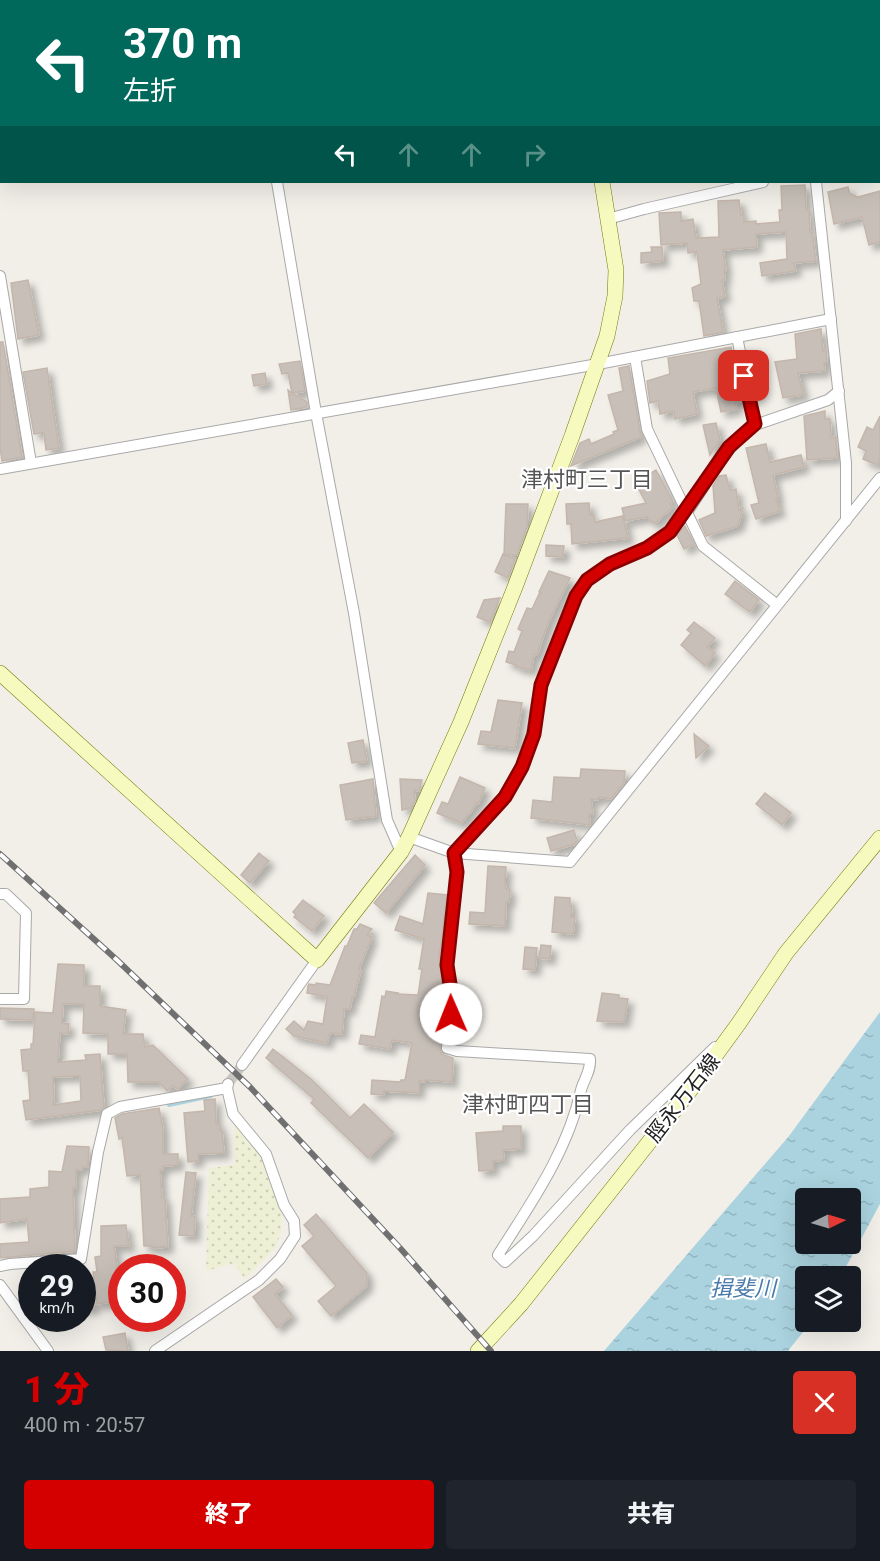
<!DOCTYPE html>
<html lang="ja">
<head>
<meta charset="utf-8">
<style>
	:root { --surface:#171b24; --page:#20242c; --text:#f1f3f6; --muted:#9ea1a6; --accent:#d40000 }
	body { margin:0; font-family:Roboto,"Noto Sans JP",sans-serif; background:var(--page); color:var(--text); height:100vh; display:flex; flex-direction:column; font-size:22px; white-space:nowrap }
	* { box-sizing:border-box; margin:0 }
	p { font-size:20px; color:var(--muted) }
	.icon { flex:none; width:33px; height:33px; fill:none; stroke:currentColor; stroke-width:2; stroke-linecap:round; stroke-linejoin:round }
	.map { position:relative; height:1351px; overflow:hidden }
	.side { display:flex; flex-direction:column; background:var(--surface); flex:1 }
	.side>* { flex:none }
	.hud { position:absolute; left:0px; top:0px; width:880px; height:183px; box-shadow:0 6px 24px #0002; background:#00695c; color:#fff; overflow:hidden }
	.needle { width:39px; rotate:85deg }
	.buttons { position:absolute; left:795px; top:1188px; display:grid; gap:12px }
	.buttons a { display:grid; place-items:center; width:66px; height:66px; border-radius:6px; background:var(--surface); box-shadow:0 6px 24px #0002; font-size:30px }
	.speed { position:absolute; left:18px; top:1254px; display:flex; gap:12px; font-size:30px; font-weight:700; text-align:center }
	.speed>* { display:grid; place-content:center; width:78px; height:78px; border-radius:50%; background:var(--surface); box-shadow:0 6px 24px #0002; line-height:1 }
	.speed small { font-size:15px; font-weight:400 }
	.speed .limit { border:9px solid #d22; background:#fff; color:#111 }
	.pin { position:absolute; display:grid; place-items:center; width:51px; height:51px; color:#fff; margin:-26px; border-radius:12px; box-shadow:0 3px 9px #0006 }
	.me { position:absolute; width:66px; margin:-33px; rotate:359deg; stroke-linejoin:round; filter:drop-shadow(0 0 4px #0008) }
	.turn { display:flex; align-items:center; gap:21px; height:126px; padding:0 24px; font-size:27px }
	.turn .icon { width:78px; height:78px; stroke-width:2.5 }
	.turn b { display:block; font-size:42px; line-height:51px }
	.lanes { display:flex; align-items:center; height:57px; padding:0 24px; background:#0003; justify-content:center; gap:30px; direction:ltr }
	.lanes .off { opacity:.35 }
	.round { display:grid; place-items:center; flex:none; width:63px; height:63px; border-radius:6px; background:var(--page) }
	.summary { display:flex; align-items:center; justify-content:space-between; height:102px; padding:0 24px }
	h1 { font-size:36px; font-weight:800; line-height:45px; color:var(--accent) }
	.primary-button { display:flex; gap:12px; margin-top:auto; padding:12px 24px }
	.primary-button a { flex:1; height:69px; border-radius:6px; background:var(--accent); color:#fff; font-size:24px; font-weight:800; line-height:69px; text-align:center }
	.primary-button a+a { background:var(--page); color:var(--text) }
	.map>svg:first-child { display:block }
	.farmland { fill:url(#farmland-dots) }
	.water { fill:url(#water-ripples); fill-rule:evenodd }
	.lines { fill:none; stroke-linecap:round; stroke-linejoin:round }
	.stream { stroke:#aad3df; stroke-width:4 }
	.building { fill:#c7bfb8; stroke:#c4b6ab; stroke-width:1.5; fill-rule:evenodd; filter:url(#shadow) }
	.street-tunnel { stroke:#c8c6c1; stroke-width:10; stroke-dasharray:10 5; stroke-linecap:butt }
	.street-casing { stroke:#a9a9a9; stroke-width:12 }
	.secondary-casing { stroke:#707d05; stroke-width:16 }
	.street { stroke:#fff; stroke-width:10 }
	.secondary { stroke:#f7fabf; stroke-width:15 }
	.rail-casing { stroke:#707070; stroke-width:6 }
	.rail { stroke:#fff; stroke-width:4; stroke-dasharray:11; stroke-linecap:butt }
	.route-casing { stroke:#8a0000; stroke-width:15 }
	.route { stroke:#d40000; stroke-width:10 }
	.labels { text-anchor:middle; stroke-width:4.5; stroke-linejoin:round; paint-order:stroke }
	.street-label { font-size:21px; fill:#222; stroke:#fff }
	.neighbourhood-label { font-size:22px; fill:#555; stroke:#fff }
	.water-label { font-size:22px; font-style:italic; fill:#4a7aab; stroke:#fff }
</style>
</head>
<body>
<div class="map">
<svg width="880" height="1351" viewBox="0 0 880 1351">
	<defs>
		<pattern id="farmland-dots" width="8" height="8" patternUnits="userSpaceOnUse" patternTransform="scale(1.5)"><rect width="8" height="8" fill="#eef0d5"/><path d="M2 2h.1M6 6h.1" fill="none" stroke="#ccceb7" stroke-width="1.8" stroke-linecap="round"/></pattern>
		<pattern id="water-ripples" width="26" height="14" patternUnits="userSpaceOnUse" patternTransform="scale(1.5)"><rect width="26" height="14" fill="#aad3df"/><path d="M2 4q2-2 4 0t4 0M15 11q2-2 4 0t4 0" fill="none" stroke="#92b5bf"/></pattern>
		<filter id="shadow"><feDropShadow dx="5.5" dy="5.5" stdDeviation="3" flood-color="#0004"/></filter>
	</defs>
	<rect width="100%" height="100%" fill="#f2efe9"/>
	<polygon class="farmland" points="234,1125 260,1153 280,1203 282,1218 281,1232 276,1247 245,1279 234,1263 206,1271 209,1168 235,1165"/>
	<path class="water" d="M880 1012V1204L841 1276H806V1322H811L788 1351H604L789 1136ZM806 1198H850V1244H806Z"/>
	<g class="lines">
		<polyline class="stream" points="169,1105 211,1096"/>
	</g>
	<g class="building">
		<polygon points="805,185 806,210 809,210 810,232 812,232 816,261 794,263 796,271 762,276 760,263 787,259 786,232 756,234 757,247 723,250 726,271 724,271 725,280 722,280 725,297 717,298 723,332 704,336 699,301 694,301 692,288 701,284 697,252 688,253 687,243 661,245 659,213 681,212 681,221 693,219 696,238 719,237 718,201 739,200 741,215 744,215 744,222 756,221 756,224 780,222 779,210 782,210 781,186"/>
		<polygon points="848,187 850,194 858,197 880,191 880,242 869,245 862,217 834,224 828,192"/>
		<polygon points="651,247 662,247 663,261 641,263 641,253 652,252"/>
		<polygon points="28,280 39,335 18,339 11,283"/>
		<polygon points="821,329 823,351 826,350 827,362 824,363 825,371 798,373 803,395 783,398 775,362 797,359 795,334"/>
		<polygon points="0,342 3,342 22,457 2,461 0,447"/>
		<polygon points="731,347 742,401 735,403 737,409 721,412 716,388 693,392 697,414 675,419 674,411 660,414 658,401 650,403 647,381 670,374 668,358"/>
		<polygon points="300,361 305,391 292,393 307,402 307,407 291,410 288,390 292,393 288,373 282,374 279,364"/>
		<polygon points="629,366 641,437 571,466 580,443 589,439 591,444 614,434 613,432 618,430 608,395 623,391 619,368"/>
		<polygon points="47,368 59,448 46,450 44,433 34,434 23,372"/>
		<polygon points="265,373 267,384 254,386 252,375"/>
		<polygon points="825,411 825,419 830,419 831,438 836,437 837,458 807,460 804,416"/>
		<polygon points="880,416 880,458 877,465 863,459 866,451 858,447 867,427 873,430"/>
		<polygon points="716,423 720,439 710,455 703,425"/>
		<polygon points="766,444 770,462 801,455 804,467 773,475 778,498 776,499 780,511 756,519 751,505 759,503 746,448"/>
		<polygon points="656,470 673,501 670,504 673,507 654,524 647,517 625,521 622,508 646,503 635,482"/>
		<polygon points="726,475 730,490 736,489 739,510 743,508 738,526 706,536 699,520 715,513 713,486 719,476"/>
		<polygon points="589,503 590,515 594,515 595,522 623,516 628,538 572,544 571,524 567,524 566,504"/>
		<polygon points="506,504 528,504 527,527 517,555 505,555 515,559 508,578 495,572 503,554 504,555"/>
		<polygon points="685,526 694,544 684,549 677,535"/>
		<polygon points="546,545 564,546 563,557 546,556"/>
		<polygon points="549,571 570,578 548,623 537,655 534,654 531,670 516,667 516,665 506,662 509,651 514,652 522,631 518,629 527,608 532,609 539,594 541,593 539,592"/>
		<polygon points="735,581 759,600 750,612 725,594"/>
		<polygon points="500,598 490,622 477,617 484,600"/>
		<polygon points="694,622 715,638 707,647 715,653 705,666 681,645 691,633 687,630"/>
		<polygon points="498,700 522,703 515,748 478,744 481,731 491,732"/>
		<polygon points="694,734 709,746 696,758"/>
		<polygon points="363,740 367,761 352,763 348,743"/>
		<polygon points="581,769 625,771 624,783 611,799 598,797 598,800 591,799 593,814 589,814 590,825 531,818 533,800 552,802 554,777 580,778"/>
		<polygon points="460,777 485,788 478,804 476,803 472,810 461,823 437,813 442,802 448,804"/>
		<polygon points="373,779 376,816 346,820 340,785"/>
		<polygon points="400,779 422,780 419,791 414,790 415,801 411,808 402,810"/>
		<polygon points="765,793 791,813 782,825 756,804"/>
		<polygon points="574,830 577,841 575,844 551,851 547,838"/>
		<polygon points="259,853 269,861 250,883 241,875"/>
		<polygon points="415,855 425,865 386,913 374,903"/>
		<polygon points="488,866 506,867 505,883 506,889 510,889 509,902 506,902 505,926 469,924 470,912 485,913"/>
		<polygon points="428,893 447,895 439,959 442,980 440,989 442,989 439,1011 443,1011 440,1047 441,1054 453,1058 452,1082 425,1080 425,1082 419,1081 419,1093 384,1091 384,1095 371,1094 372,1080 400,1082 401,1080 405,1080 412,1043 392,1040 390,1049 359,1044 361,1035 375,1037 382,996 385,997 386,991 398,993 397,994 418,995 422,969 419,969 424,939 395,930 400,916 423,924"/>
		<polygon points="555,897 570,898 570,906 572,906 571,917 575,917 573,934 552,932"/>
		<polygon points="303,900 324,916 312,931 294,917 296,915 293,912"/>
		<polygon points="360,924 372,929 367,935 372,937 359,969 361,970 354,997 352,997 350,1009 344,1009 342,1034 330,1033 327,1043 294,1036 286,1029 294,1021 304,1030 308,1021 323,1024 327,997 307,993 308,986 309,984 316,985 316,983 330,985 345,946 347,946 354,929 357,929"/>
		<polygon points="541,945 551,946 550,959 539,958"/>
		<polygon points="525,947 537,948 535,970 523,969"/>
		<path d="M58 964 84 965V986H100V1006L126 1010 123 1034H143L145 1047 153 1045 188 1079 178 1089 172 1086 167 1091 159 1082H128L127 1054H108V1034L83 1033 84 1004H63L62 1023 69 1024 68 1034 60 1033 58 1062 86 1060 85 1055 100 1054 104 1107 101 1110 26 1120 23 1101 30 1100 28 1071H23L21 1050 31 1049V1044H33L35 1012 53 1013ZM80 1076 81 1101 53 1105 54 1098 53 1077Z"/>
		<polygon points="602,993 619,995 619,998 628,999 624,1022 597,1021"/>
		<polygon points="0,1008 34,1009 33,1020 0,1019"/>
		<polygon points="273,1049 311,1079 350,1118 364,1104 393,1132 368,1158 311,1103 314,1099 266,1058"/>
		<polygon points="215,1099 216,1124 220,1124 220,1131 222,1131 224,1153 198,1154 198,1161 188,1162 184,1113 205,1111 204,1100"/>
		<polygon points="159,1108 163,1129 163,1154 178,1154 178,1165 163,1166 163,1170 160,1170 162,1198 165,1198 168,1247 152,1248 152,1246 144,1246 140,1175 127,1176 122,1138 119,1139 115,1118 122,1114"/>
		<polygon points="503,1126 521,1126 521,1149 503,1150 504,1160 493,1161 493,1170 479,1171 476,1133 503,1131"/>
		<polygon points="67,1146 89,1147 88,1167 82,1167 82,1170 76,1170 76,1188 73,1188 75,1251 0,1258 0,1244 29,1242 27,1219 0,1223 0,1199 30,1197 30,1189 49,1187 49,1171 62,1172"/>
		<polygon points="186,1172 196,1173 191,1216 195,1216 194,1236 179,1235"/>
		<polygon points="316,1214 367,1273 367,1286 331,1316 318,1301 336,1286 302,1246 314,1236 304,1225"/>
		<polygon points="126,1225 129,1246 114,1246 119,1280 122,1280 122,1297 116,1298 116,1301 97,1304 93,1272 97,1272 95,1257 101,1256 101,1226"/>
		<polygon points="276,1279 283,1287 275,1294 292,1315 277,1328 253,1297"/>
		<polygon points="82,1297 94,1297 94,1308 82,1309"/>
		<polygon points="125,1333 128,1351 106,1350 103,1337"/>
	</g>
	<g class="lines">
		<polyline class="street-tunnel" points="228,1084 242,1065"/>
		<defs>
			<g id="street">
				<polyline points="246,0 246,2"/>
				<polyline points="825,2 825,0"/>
				<polyline points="879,66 880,66"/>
				<polyline points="277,182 316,413 354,613 387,820 401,852"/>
				<polyline points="816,182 846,463 846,521"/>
				<polyline points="608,219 644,209 763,182"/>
				<polyline points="0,276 31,463"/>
				<polyline points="737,337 755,425"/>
				<polyline points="635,357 647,429 703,546 776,604"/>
				<polyline points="0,469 598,364 831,319"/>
				<polyline points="409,837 454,853 570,862 880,478"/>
				<polyline points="0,894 6,894 26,913 24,999 0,999"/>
				<path d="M715 1047 630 1130 533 1236 505 1262 498 1255C531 1203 568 1151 581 1090 584 1079 591 1071 590 1059L457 1051 447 1048 452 997 447 965 457 872 454 853C478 827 506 801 522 768 535 739 533 712 541 684 546 666 555 650 561 633 566 620 570 606 577 595 598 559 643 559 670 532 703 499 715 454 755 425L828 400 839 391"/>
				<polyline points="242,1065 317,960"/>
				<polyline points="0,1266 10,1264 81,1259 98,1152 107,1114 120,1107 227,1088 228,1084"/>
				<polyline points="0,1285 48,1351"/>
				<polyline points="155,1351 259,1280 280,1259 295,1236 294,1221 284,1205 266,1154 233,1114 227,1088"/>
			</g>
			<g id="secondary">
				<polyline points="573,0 573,2"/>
				<polyline points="409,2 417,0"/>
				<polyline points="0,73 2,72"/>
				<polyline points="0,673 317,960 401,852 409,837 461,722 515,587 572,436 607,336 615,296 616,270 602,182"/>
				<polyline points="478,1351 521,1304 688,1093 739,1023 786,953 880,838"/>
			</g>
		</defs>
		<use href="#street" class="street-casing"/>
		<use href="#secondary" class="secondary-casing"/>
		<use href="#street" class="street"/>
		<use href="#secondary" class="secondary"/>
		<defs>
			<polyline id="rail" points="0,854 117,960 250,1087 400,1248 491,1351"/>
		</defs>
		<use href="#rail" class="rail-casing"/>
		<use href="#rail" class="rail"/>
	</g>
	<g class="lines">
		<defs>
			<polyline id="route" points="451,1014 452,997 447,965 457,872 454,853 505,797 522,767 534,734 541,685 576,596 587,580 610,564 647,548 670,532 729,447 755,424 744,376"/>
		</defs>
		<use href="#route" class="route-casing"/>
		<use href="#route" class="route"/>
	</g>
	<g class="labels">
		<g class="street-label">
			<text transform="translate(683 1098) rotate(-52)" y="7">脛永万石線</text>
		</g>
		<g class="neighbourhood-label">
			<text x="587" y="487">津村町三丁目</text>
			<text x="528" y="1112">津村町四丁目</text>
		</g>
		<g class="water-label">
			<text x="743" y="1296">揖斐川</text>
		</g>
	</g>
</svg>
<div class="buttons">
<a><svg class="needle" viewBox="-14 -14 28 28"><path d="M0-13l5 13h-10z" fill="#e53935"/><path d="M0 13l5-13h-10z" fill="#9ea1a6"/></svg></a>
<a><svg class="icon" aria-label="layers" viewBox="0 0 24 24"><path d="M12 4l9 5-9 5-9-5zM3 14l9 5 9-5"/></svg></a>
</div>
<div class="speed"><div>29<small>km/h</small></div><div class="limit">30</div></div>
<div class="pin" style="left:744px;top:376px;background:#d93025"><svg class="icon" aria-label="arrive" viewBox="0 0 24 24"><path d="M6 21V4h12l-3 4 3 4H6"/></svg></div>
<svg class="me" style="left:451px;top:1014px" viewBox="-20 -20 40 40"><circle r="19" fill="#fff"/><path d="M0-13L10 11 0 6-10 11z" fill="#d40000"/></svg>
<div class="hud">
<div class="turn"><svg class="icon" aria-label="left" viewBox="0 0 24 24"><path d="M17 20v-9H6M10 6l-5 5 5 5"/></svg><div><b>370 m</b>左折</div></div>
<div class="lanes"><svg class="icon" aria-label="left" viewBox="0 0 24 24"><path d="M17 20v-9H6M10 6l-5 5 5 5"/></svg><svg class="icon off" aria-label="ahead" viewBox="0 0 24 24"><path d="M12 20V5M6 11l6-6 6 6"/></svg><svg class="icon off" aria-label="ahead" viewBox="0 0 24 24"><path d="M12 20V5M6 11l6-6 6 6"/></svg><svg class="icon off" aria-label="right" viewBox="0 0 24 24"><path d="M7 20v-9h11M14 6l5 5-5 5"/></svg></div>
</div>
</div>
<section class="side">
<div class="summary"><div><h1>1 分</h1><p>400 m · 20:57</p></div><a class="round" style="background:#d93025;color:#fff"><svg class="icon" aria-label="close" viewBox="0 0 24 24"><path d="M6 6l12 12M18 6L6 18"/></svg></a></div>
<div class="primary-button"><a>終了</a><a>共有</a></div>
</section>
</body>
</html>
